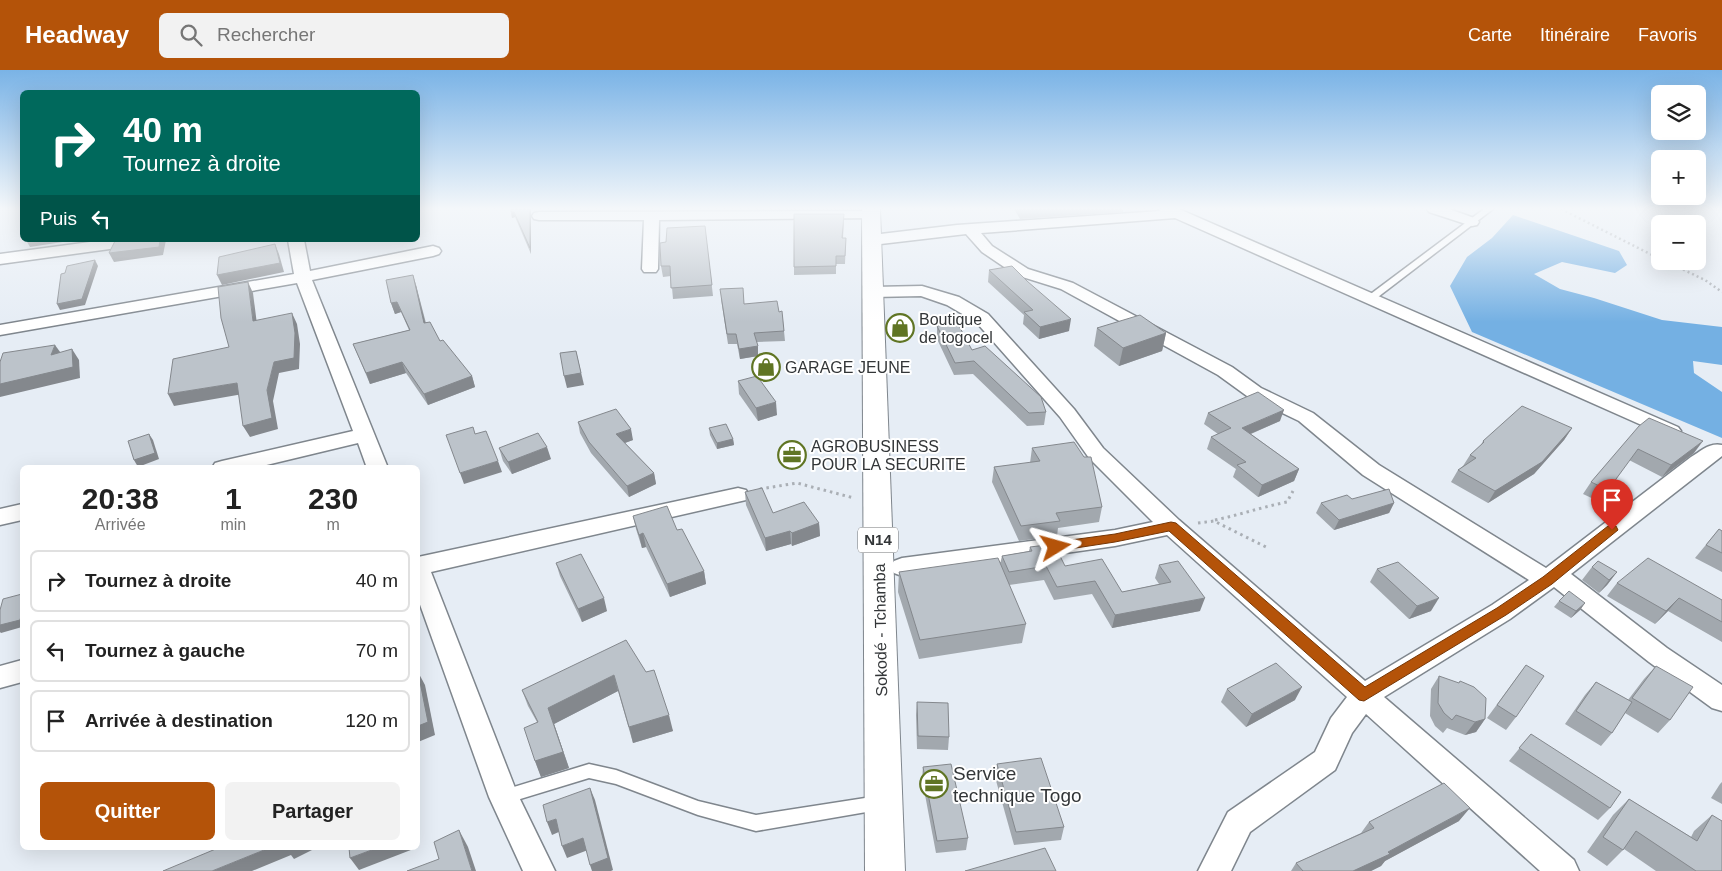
<!DOCTYPE html>
<html lang="fr">
<head>
<meta charset="utf-8">
<style>
	:root { --surface:#fff; --page:#f2f2f2; --text:#222; --muted:#767676; --line:#e0e0e0; --accent:#b45309 }
	body { margin:0; font-family:Helvetica,sans-serif; background:var(--page); color:var(--text); height:100vh; display:flex; flex-direction:column; font-size:19px; white-space:nowrap }
	* { box-sizing:border-box; margin:0 }
	p { font-size:16px; color:var(--muted) }
	.icon { flex:none; width:28px; height:28px; fill:none; stroke:currentColor; stroke-width:2; stroke-linecap:round; stroke-linejoin:round }
	.map { position:relative; flex:1; overflow:hidden }
	.side { position:absolute; left:20px; top:395px; width:400px; height:385px; display:flex; flex-direction:column; background:var(--surface); border-radius:8px; box-shadow:0 5px 20px #0002 }
	.side>* { flex:none }
	.hud { position:absolute; left:20px; top:20px; width:400px; height:152px; border-radius:8px; box-shadow:0 5px 20px #0002; background:#00695c; color:#fff; overflow:hidden }
	.buttons { position:absolute; left:1651px; top:15px; display:grid; gap:10px }
	.buttons a { display:grid; place-items:center; width:55px; height:55px; border-radius:8px; background:var(--surface); box-shadow:0 5px 20px #0002; font-size:25px }
	.pin { position:absolute; display:grid; place-items:center; width:42px; height:42px; color:#fff; margin:-51px -21px; border-radius:50% 50% 50% 0; rotate:-45deg; box-shadow:0 0 5px #0007 }
	.pin .icon { rotate:45deg }
	.me { position:absolute; width:55px; margin:-28px; rotate:82deg; stroke-linejoin:round; filter:drop-shadow(0 0 4px #0008) }
	.turn { display:flex; align-items:center; gap:18px; height:105px; padding:0 20px; font-size:22px }
	.turn .icon { width:65px; height:65px; stroke-width:2.5 }
	.turn b { display:block; font-size:35px; line-height:42px }
	.then { display:flex; align-items:center; height:48px; padding:0 20px; background:#0003; gap:10px; font-size:19px }
	.eta { display:flex; justify-content:space-evenly; align-items:center; height:85px; text-align:center }
	.eta b { font-size:30px; font-weight:700; line-height:35px }
	.action { display:flex; gap:10px; margin-top:auto; padding:10px 20px }
	.action a { flex:1; height:58px; border-radius:8px; background:var(--accent); color:#fff; font-size:20px; font-weight:700; line-height:58px; text-align:center }
	.action a+a { background:var(--page); color:var(--text) }
	ul { padding:0; list-style:none }
	li { display:flex; align-items:center; gap:15px; height:62px; margin:0 10px 8px; padding:0 10px; border:2px solid var(--line); border-radius:8px }
	li div { flex:1 }
	li b { display:block; font-size:19px }
	li em { font-style:normal }
	header { display:flex; align-items:center; gap:30px; box-sizing:border-box; height:70px; padding:0 25px; background:var(--accent); color:#fff }
	header strong { font-size:24px }
	nav { display:flex; gap:28px; margin-inline-start:auto; font-size:18px }
	.search { width:350px; height:45px; background:var(--page); display:flex; align-items:center; gap:12px; box-sizing:border-box; padding:0 18px; border-radius:8px; color:var(--muted); font-size:19px }
	.map>svg:first-child { display:block }
	.forest { fill:#74b0e3 }
	.lines { fill:none; stroke-linecap:round; stroke-linejoin:round }
	.service-casing { stroke:#7f868d; stroke-width:3 }
	.minor-casing { stroke:#7f868d; stroke-width:3 }
	.primary-casing { stroke:#7f868d; stroke-width:2 }
	.path-far1 { stroke:#aaafb5; stroke-width:2.5; stroke-dasharray:2 3; stroke-linecap:butt }
	.path { stroke:#aaafb5; stroke-width:3; stroke-dasharray:2.5 4; stroke-linecap:butt }
	.service { fill:#fff; fill-rule:evenodd }
	.minor { fill:#fff; fill-rule:evenodd }
	.primary { fill:#fff; fill-rule:evenodd }
	.wall { fill:#a2a8ae }
	.shaded-wall { fill:#84888d }
	.building { fill:#bcc3ca; stroke:#84888d }
	.route { fill:#b45309; stroke:#753606 }
	.labels { text-anchor:middle; stroke-width:4; stroke-linejoin:round; paint-order:stroke }
	.shield { fill:#fff; stroke:#707274; stroke-width:1 }
	.shield-label { font-size:15px; font-weight:bold; fill:#333638 }
	.poi-label { font-size:16px; fill:#333638; stroke:#fff; text-anchor:start }
	.street-label { font-size:16px; fill:#333638; stroke:#fff }
	.near-poi-label { font-size:19px; fill:#333638; stroke:#fff; text-anchor:start }
</style>
</head>
<body>
<header>
<strong>Headway</strong>
<div class="search"><svg class="icon" aria-label="search" viewBox="0 0 24 24"><circle cx="10" cy="10" r="6"/><path d="M15 15l6 6"/></svg>Rechercher</div>
<nav><a>Carte</a><a>Itinéraire</a><a>Favoris</a></nav>
</header>
<div class="map">
<svg width="1722" height="801" viewBox="0 0 1722 801">
	<rect width="100%" height="100%" fill="#e6edf5"/>
	<polygon class="forest" points="1513,145 1619,181 1627,195 1615,203 1562,192 1534,204 1560,219 1594,228 1662,250 1722,257 1722,295 1693,291 1694,303 1722,322 1722,368 1472,262 1450,216 1467,187 1492,168"/>
	<g class="lines">
		<defs>
			<g id="service">
				<polygon points="1484,139 1493,139 1374,230 1368,230 1368,226"/>
				<polygon points="589,694 616,700 698,731 756,745 878,726 884,728 886,733 884,738 878,740 756,761 698,745 616,714 589,708 504,734 498,732 496,727 498,722 504,720"/>
			</g>
			<g id="minor">
				<path d="M1159 139H1179L1678 357 1681 361 1678 365 1671 367 1664 365 1175 148 981 163 992 176 1028 199 1073 213 1232 297 1261 318 1313 343 1379 395 1546 498 1691 387C1701 381 1710 372 1722 375V386L1571 504 1667 578 1722 615V641L1712 638 1649 592 1554 517 1510 549 1384 627 1574 790 1579 801H1540L1366 644 1352 663 1335 700 1250 762 1231 801H1198L1228 742 1315 682 1331 648 1347 627 1167 465 1115 476 902 506 894 503 890 497 894 491 902 488 1115 460 1153 452 1089 388 1060 347 976 252 947 235 921 226 873 227 867 226 865 222 867 218 873 217 922 216 959 227 988 244 1074 339 1103 378 1179 450 1365 611 1492 535 1529 510 1363 405 1299 351 1247 326 1218 305 1061 219 1016 205 982 182 966 164 872 175 867 173 864 170 867 167 872 165 957 155 1160 141Z"/>
				<polygon points="1427,139 1449,139 1477,149 1479,152 1477,155 1472,156 1429,142"/>
				<polygon points="871,141 876,142 878,145 876,148 659,150 658,199 656,202 644,202 642,199 644,150 539,150 534,149 532,146 534,143 539,142"/>
				<polygon points="105,170 147,170 144,173 139,175 0,194 0,184"/>
				<polygon points="288,170 304,170 310,201 433,176 439,178 441,181 439,184 433,186 312,210 388,398 367,398 358,373 254,398 212,398 215,393 222,391 353,361 297,213 0,265 0,255 294,204"/>
				<polygon points="738,418 746,420 749,425 746,430 431,502 517,723 555,801 523,801 489,727 418,529 418,487"/>
				<polygon points="22,434 22,450 0,455 0,439"/>
				<polygon points="22,590 22,612 0,618 0,596"/>
			</g>
			<polygon id="primary" points="862,139 880,139 905,801 865,801"/>
		</defs>
		<use href="#service" class="service-casing"/>
		<use href="#minor" class="minor-casing"/>
		<use href="#primary" class="primary-casing"/>
		<g class="path-far1">
			<polyline points="1561,139 1660,189"/>
			<polyline points="1665,191 1705,210 1722,222"/>
		</g>
		<g class="path">
			<polyline points="760,419 797,413 854,428"/>
			<path d="M1215 450C1239 445 1262 437 1287 432L1293 421"/>
			<polyline points="1198,453 1214,451 1268,478"/>
		</g>
		<use href="#service" class="service"/>
		<use href="#minor" class="minor"/>
		<use href="#primary" class="primary"/>
	</g>
	<g class="wall">
		<polygon points="531,139 531,184 515,147 512,148 511,142"/>
		<polygon points="1014,139 1123,139 1123,142 1020,149"/>
		<polygon points="844,152 843,168 846,168 845,194 836,194 836,204 794,205 794,197"/>
		<polygon points="705,156 713,226 673,229 671,206 663,207 661,196 666,172"/>
		<polygon points="989,200 1069,261 1039,269 1023,254 1024,245 988,212"/>
		<polygon points="416,215 426,253 440,271 472,306 475,317 428,335 406,303 370,314 353,274 409,260 401,242 395,244 391,233"/>
		<polygon points="721,229 779,242 784,261 785,271 757,272 758,286 740,289 737,274 728,274"/>
		<polygon points="937,256 1046,342 1044,355 1027,356 973,304 954,305 937,269"/>
		<polygon points="1097,258 1166,263 1162,281 1119,296 1094,276"/>
		<polygon points="738,311 777,345 758,351 739,324"/>
		<polygon points="1208,343 1280,351 1251,364 1299,399 1294,411 1258,427 1233,407 1236,399 1207,379 1211,367 1218,364 1204,354"/>
		<polygon points="1649,348 1694,383 1662,407 1629,390 1600,432 1583,424 1591,412"/>
		<polygon points="578,352 633,370 625,373 654,403 656,414 629,427 591,383 580,363"/>
		<polygon points="709,358 733,369 734,375 717,379 710,365"/>
		<polygon points="1572,358 1564,370 1534,404 1488,433 1451,412 1458,400 1463,396 1470,385 1481,375 1483,371"/>
		<polygon points="499,378 551,389 512,404 503,391"/>
		<polygon points="1032,378 1102,437 1099,452 1058,458 1057,466 1019,471 992,412 994,397 1030,393"/>
		<polygon points="745,422 773,443 819,453 820,466 792,476 791,474 766,481 746,435"/>
		<polygon points="1352,429 1394,433 1389,443 1334,460 1316,443 1321,433"/>
		<polygon points="633,446 677,460 704,501 706,514 670,527 646,477 642,478 636,459"/>
		<polygon points="1719,459 1722,461 1722,502 1695,488"/>
		<polygon points="1030,477 1065,496 1122,522 1159,514 1155,508 1159,495 1200,541 1112,558 1092,524 1054,530 1044,510 1009,515 1026,554 1022,573 919,589 898,522 899,502 1000,494 1002,486 1029,481"/>
		<polygon points="556,493 607,541 582,552 560,506"/>
		<polygon points="1592,497 1617,502 1607,515 1599,523 1582,510"/>
		<polygon points="1377,499 1431,541 1409,549 1370,512"/>
		<polygon points="1617,513 1722,530 1722,572 1668,541 1655,554 1607,526"/>
		<polygon points="1559,531 1585,533 1580,540 1571,548 1554,537"/>
		<polygon points="1526,595 1516,647 1506,660 1487,648"/>
		<polygon points="1656,596 1670,650 1658,663 1625,643 1612,663 1601,676 1565,654 1585,625 1596,612 1628,630 1644,609"/>
		<polygon points="646,602 673,661 633,673 618,621 554,654 569,698 541,707 535,691 537,652 528,636 522,620"/>
		<polygon points="1439,606 1485,649 1476,662 1465,665 1447,658 1443,663 1435,656 1430,646 1431,619"/>
		<polygon points="1227,619 1295,630 1246,657 1221,632"/>
		<polygon points="917,632 949,667 948,680 917,679 916,645"/>
		<polygon points="1531,664 1610,738 1598,750 1509,691"/>
		<polygon points="997,694 1064,757 1061,770 1014,775 995,707"/>
		<polygon points="923,697 968,768 966,780 936,783 922,709"/>
		<polygon points="1722,712 1722,734 1711,728 1720,714"/>
		<polygon points="1629,729 1691,767 1694,761 1712,745 1722,801 1656,801 1624,779 1607,796 1587,782 1613,745"/>
		<polygon points="1459,751 1385,791 1381,796 1371,801 1291,801 1296,793 1361,763 1369,752"/>
	</g>
	<g class="shaded-wall">
		<polygon points="530,139 531,139 531,184 530,178"/>
		<polygon points="511,142 514,142 515,147 512,148"/>
		<polygon points="26,170 69,170 69,171 30,177"/>
		<polygon points="160,170 166,170 163,185 114,192 109,183"/>
		<polygon points="275,174 279,184 284,202 222,215 217,205"/>
		<polygon points="95,190 98,196 85,235 60,240 57,234"/>
		<polygon points="413,205 416,215 428,264 424,253"/>
		<polygon points="248,212 253,223 258,262 253,251"/>
		<polygon points="397,232 401,242 395,244 391,233"/>
		<polygon points="292,243 297,254 300,274 299,299 279,303 273,331 278,359 250,367 243,356 267,320 274,292"/>
		<polygon points="1071,249 1069,261 1039,269 1040,257"/>
		<polygon points="1166,263 1162,281 1119,296 1123,278"/>
		<polygon points="55,275 63,286 51,285"/>
		<polygon points="758,276 758,286 740,289 739,279"/>
		<polygon points="72,279 79,290 80,308 0,327 0,314"/>
		<polygon points="576,281 584,315 567,318 564,306"/>
		<polygon points="402,292 406,303 370,314 366,303"/>
		<polygon points="472,306 475,317 428,335 424,324"/>
		<polygon points="237,313 243,324 174,336 168,324"/>
		<polygon points="776,332 777,345 758,351 756,338"/>
		<polygon points="1284,340 1280,351 1238,369 1242,358"/>
		<polygon points="1572,358 1564,370 1534,404 1488,433 1495,421"/>
		<polygon points="631,359 633,370 619,375 616,364"/>
		<polygon points="149,364 153,370 159,389 138,397 134,390"/>
		<polygon points="733,369 734,375 717,379 717,373"/>
		<polygon points="1703,371 1694,383 1662,407 1671,395"/>
		<polygon points="547,377 551,389 512,404 508,392"/>
		<polygon points="498,391 502,402 464,414 460,403"/>
		<polygon points="1299,399 1294,411 1258,427 1262,415"/>
		<polygon points="654,403 656,414 629,427 627,416"/>
		<polygon points="1394,433 1389,443 1334,460 1339,450"/>
		<polygon points="819,453 820,466 792,476 792,463"/>
		<polygon points="790,461 791,474 766,481 765,468"/>
		<polygon points="643,463 646,477 642,478 639,465"/>
		<polygon points="704,501 706,514 670,527 667,514"/>
		<polygon points="1617,502 1607,515 1599,523 1609,510"/>
		<polygon points="604,528 607,541 582,552 578,539"/>
		<polygon points="1205,528 1200,541 1112,558 1115,545"/>
		<polygon points="1439,528 1431,541 1409,549 1417,536"/>
		<polygon points="1679,528 1668,541 1655,554 1666,541"/>
		<polygon points="1585,533 1580,540 1571,548 1576,541"/>
		<polygon points="22,542 22,557 1,563 0,562 0,555"/>
		<polygon points="418,602 425,615 435,665 418,672"/>
		<polygon points="614,605 618,621 554,654 569,698 541,707 535,691 548,638"/>
		<polygon points="1302,617 1295,630 1246,657 1252,644"/>
		<polygon points="669,645 673,661 633,673 629,657"/>
		<polygon points="1485,649 1476,662 1465,665 1475,652"/>
		<polygon points="590,718 595,730 613,800 611,801 592,801 590,795"/>
		<polygon points="1470,738 1459,751 1385,791 1381,796 1371,801 1353,801"/>
		<polygon points="556,749 561,761 552,765 547,752"/>
		<polygon points="459,760 468,777 476,801 472,801"/>
		<polygon points="583,768 588,780 567,788 562,776"/>
		<polygon points="269,778 316,778 294,789 291,785 252,801 212,801"/>
		<polygon points="377,778 416,778 359,800 350,788"/>
	</g>
	<g class="building">
		<polygon points="511,139 530,139 530,178 514,142 511,142"/>
		<polygon points="794,144 844,144 842,168 846,168 845,186 836,186 836,196 794,197"/>
		<polygon points="705,156 712,215 671,218 670,196 661,196 660,173 666,172 667,158"/>
		<polygon points="123,170 160,170 159,177 109,183 115,171"/>
		<polygon points="275,174 280,193 217,205 219,187"/>
		<polygon points="95,190 82,229 57,234 61,204 65,203 67,196"/>
		<polygon points="1012,196 1027,211 1071,249 1040,257 1024,242 1033,240 989,200"/>
		<polygon points="413,205 424,253 430,252 440,271 443,270 472,306 424,324 402,292 366,303 353,274 410,260 397,232 391,233 386,210"/>
		<polygon points="248,212 253,251 292,243 295,263 294,288 274,292 267,320 272,348 243,356 237,313 168,324 173,289 229,277 221,248 218,217"/>
		<polygon points="743,218 744,234 777,231 779,242 782,241 784,261 754,263 758,276 739,279 736,264 727,264 720,219"/>
		<polygon points="1140,245 1166,263 1123,278 1097,258"/>
		<polygon points="958,254 972,280 985,276 1041,327 1046,342 1029,343 974,291 955,293 937,256"/>
		<polygon points="55,275 51,285 72,279 73,297 0,314 0,292 3,283"/>
		<polygon points="576,281 581,303 564,306 560,283"/>
		<polygon points="757,306 776,332 756,338 738,311"/>
		<polygon points="1258,322 1284,340 1242,358 1299,399 1262,415 1237,395 1246,392 1211,367 1231,358 1208,343"/>
		<polygon points="1522,336 1572,358 1542,392 1495,421 1458,400 1476,388 1470,385 1484,372 1483,371"/>
		<polygon points="616,339 631,359 616,364 654,403 627,416 589,372 578,352"/>
		<polygon points="1649,348 1703,371 1671,395 1638,379 1608,420 1591,412 1639,356"/>
		<polygon points="726,354 733,369 717,373 709,358"/>
		<polygon points="473,357 475,364 486,361 498,391 460,403 446,365"/>
		<polygon points="538,363 547,377 508,392 499,378"/>
		<polygon points="149,364 155,383 134,390 128,371"/>
		<polygon points="1074,372 1084,387 1091,387 1102,437 1056,443 1060,451 1021,456 994,397 1040,391 1032,378"/>
		<polygon points="762,418 773,443 804,432 819,453 792,463 790,461 765,468 745,422"/>
		<polygon points="1389,419 1394,433 1339,450 1321,433 1347,425 1352,429"/>
		<polygon points="667,436 677,460 682,459 704,501 667,514 643,463 639,465 633,446"/>
		<polygon points="1719,459 1722,461 1722,483 1706,475"/>
		<polygon points="1054,474 1065,496 1102,489 1122,522 1171,512 1159,495 1178,491 1205,528 1115,545 1095,511 1057,517 1046,496 1009,502 1002,486 1032,481 1030,477"/>
		<polygon points="581,484 604,528 578,539 556,493"/>
		<polygon points="998,488 1026,554 920,570 899,502"/>
		<polygon points="1648,488 1722,530 1722,552 1679,528 1666,541 1617,513"/>
		<polygon points="1598,491 1617,502 1609,510 1592,497"/>
		<polygon points="1398,492 1439,528 1417,536 1377,499"/>
		<polygon points="1569,521 1585,533 1576,541 1559,531"/>
		<polygon points="22,524 22,542 20,550 0,555 0,540 3,529"/>
		<polygon points="626,570 646,602 654,600 669,645 629,657 614,605 548,638 563,682 535,691 524,658 538,652 522,620"/>
		<polygon points="1276,593 1302,617 1252,644 1227,619"/>
		<polygon points="1526,595 1544,606 1516,647 1497,635"/>
		<polygon points="1656,596 1693,617 1670,650 1632,628"/>
		<polygon points="418,602 428,652 418,656"/>
		<polygon points="1439,606 1459,613 1460,611 1474,617 1486,628 1485,649 1475,652 1456,645 1452,650 1444,643 1438,633"/>
		<polygon points="1596,612 1632,632 1612,663 1576,641"/>
		<polygon points="917,632 948,633 949,667 918,666"/>
		<polygon points="1531,664 1621,722 1610,738 1519,678"/>
		<polygon points="1041,688 1064,757 1016,762 997,694"/>
		<polygon points="951,694 968,768 937,771 923,697"/>
		<polygon points="1444,713 1470,738 1388,782 1390,784 1353,801 1303,801 1296,793 1374,758 1369,752"/>
		<polygon points="590,718 608,788 590,795 583,768 562,776 556,749 547,752 543,735"/>
		<polygon points="1629,729 1697,771 1712,745 1722,751 1722,801 1696,801 1636,761 1623,780 1603,767"/>
		<polygon points="459,760 472,801 407,801 439,789 434,772"/>
		<polygon points="218,778 269,778 212,801 163,801"/>
		<polygon points="349,778 377,778 350,788"/>
		<polygon points="1045,778 1056,801 965,801"/>
	</g>
	<linearGradient id="sky" x2="0" y2="1"><stop stop-color="#7ab3e6"/><stop offset="0.55" stop-color="#f4f7fa"/><stop offset="1" stop-color="#f4f7fa" stop-opacity="0"/></linearGradient>
	<rect width="1722" height="252" fill="url(#sky)"/>
	<polygon class="route" points="1171,452 1176,453 1365,617 1497,538 1543,507 1608,456 1616,456 1618,460 1552,514 1506,545 1364,631 1359,630 1169,461 1115,472 1056,481 1050,477 1056,472 1115,464"/>
	<defs>
		<symbol id="shop-ring" viewBox="-11 -11 22 22"><circle r="9.5" fill="#fff" stroke="#607524" stroke-width="1.5"/><path d="M-5-2.5h2.3a2.7 3.5 0 0 1 5.4 0H5L5.5 6h-11ZM-1.5-2.5h3a1.5 2.3 0 0 0-3 0Z" fill="#607524"/></symbol>
		<symbol id="office-ring" viewBox="-11 -11 22 22"><circle r="9.5" fill="#fff" stroke="#607524" stroke-width="1.5"/><path d="M-6-3h4V-5.5h4V-3h4V5H-6ZM-1-4.5V-3h2v-1.5ZM-6 0V1H6V0Z" fill="#607524"/></symbol>
	</defs>
	<g fill-rule="evenodd">
		<use href="#shop-ring" x="884" y="242" width="32" height="32"/>
		<use href="#shop-ring" x="750" y="281" width="32" height="32"/>
		<use href="#office-ring" x="776" y="369" width="32" height="32"/>
		<use href="#office-ring" x="918" y="698" width="32" height="32"/>
	</g>
	<g class="labels">
		<rect class="shield" x="858" y="457.5" width="40" height="25" rx="4"/>
		<g class="shield-label">
			<text x="878" y="475">N14</text>
		</g>
		<g class="poi-label">
			<text x="919" y="255">Boutique<tspan x="919" dy="18">de togocel</tspan></text>
			<text x="785" y="303">GARAGE JEUNE</text>
			<text x="811" y="382">AGROBUSINESS<tspan x="811" dy="18">POUR LA SECURITE</tspan></text>
		</g>
		<g class="street-label">
			<text transform="translate(880 560) rotate(-91)" y="6">Sokodé - Tchamba</text>
		</g>
		<g class="near-poi-label">
			<text x="953" y="710">Service<tspan x="953" dy="22">technique Togo</tspan></text>
		</g>
	</g>
</svg>
<div class="buttons">
<a><svg class="icon" aria-label="layers" viewBox="0 0 24 24"><path d="M12 4l9 5-9 5-9-5zM3 14l9 5 9-5"/></svg></a>
<a>+</a>
<a>−</a>
</div>
<div class="pin" style="left:1612px;top:460px;background:#d93025"><svg class="icon" aria-label="arrive" viewBox="0 0 24 24"><path d="M6 21V4h12l-3 4 3 4H6"/></svg></div>
<svg class="me" style="left:1056px;top:477px" viewBox="-20 -20 40 40"><path d="M0-17L14 15 0 8-14 15z" fill="#b45309" stroke="#fff" stroke-width="4"/></svg>
<div class="hud">
<div class="turn"><svg class="icon" aria-label="right" viewBox="0 0 24 24"><path d="M7 20v-9h11M14 6l5 5-5 5"/></svg><div><b>40 m</b>Tournez à droite</div></div>
<div class="then">Puis<svg class="icon" aria-label="left" viewBox="0 0 24 24"><path d="M17 20v-9H6M10 6l-5 5 5 5"/></svg></div>
</div>
<section class="side">
<div class="eta">
<div><b>20:38</b><p>Arrivée</p></div>
<div><b>1</b><p>min</p></div>
<div><b>230</b><p>m</p></div>
</div>
<ul>
<li><svg class="icon" aria-label="right" viewBox="0 0 24 24"><path d="M7 20v-9h11M14 6l5 5-5 5"/></svg><div><b>Tournez à droite</b></div><em>40 m</em></li>
<li><svg class="icon" aria-label="left" viewBox="0 0 24 24"><path d="M17 20v-9H6M10 6l-5 5 5 5"/></svg><div><b>Tournez à gauche</b></div><em>70 m</em></li>
<li><svg class="icon" aria-label="arrive" viewBox="0 0 24 24"><path d="M6 21V4h12l-3 4 3 4H6"/></svg><div><b>Arrivée à destination</b></div><em>120 m</em></li>
</ul>
<div class="action"><a>Quitter</a><a>Partager</a></div>
</section>
</div>
</body>
</html>
